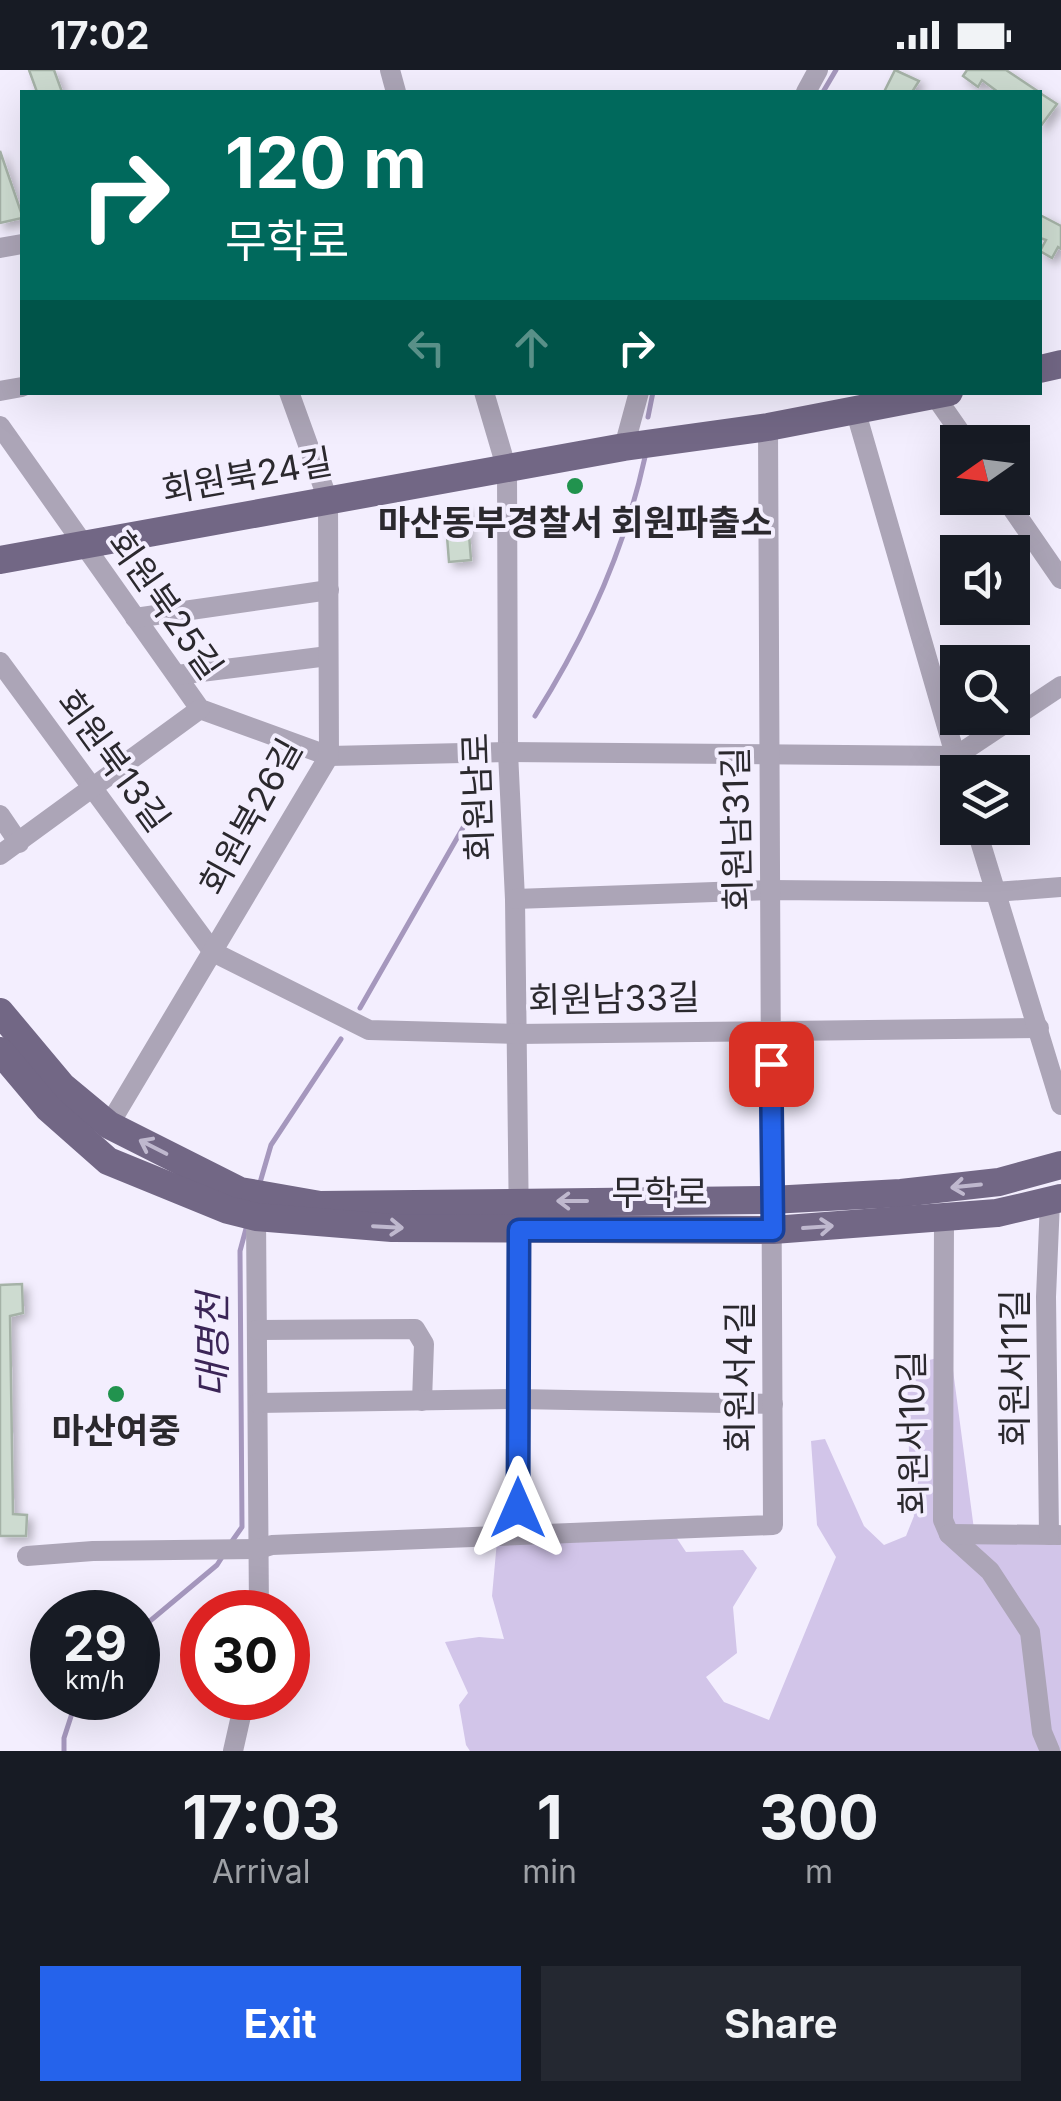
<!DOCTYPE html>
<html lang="en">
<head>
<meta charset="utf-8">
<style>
	:root { --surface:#171b24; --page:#242831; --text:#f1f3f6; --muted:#9ea1a6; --accent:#2563eb }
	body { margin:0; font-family:Inter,"Noto Sans KR",sans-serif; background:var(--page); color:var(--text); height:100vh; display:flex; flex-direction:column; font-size:38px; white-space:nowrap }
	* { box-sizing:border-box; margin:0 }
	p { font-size:32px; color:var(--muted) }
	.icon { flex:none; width:55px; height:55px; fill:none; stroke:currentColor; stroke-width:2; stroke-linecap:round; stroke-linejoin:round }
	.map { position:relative; height:1681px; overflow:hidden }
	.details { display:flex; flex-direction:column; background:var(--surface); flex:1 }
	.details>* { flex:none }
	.guide { position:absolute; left:20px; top:20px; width:1022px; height:305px; border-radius:0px; box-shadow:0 10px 40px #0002; background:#00695c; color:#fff; overflow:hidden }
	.needle { width:65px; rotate:256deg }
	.controls { position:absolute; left:940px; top:355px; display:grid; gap:20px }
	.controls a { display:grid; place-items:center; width:90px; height:90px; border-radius:0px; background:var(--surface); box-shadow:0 10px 40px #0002; font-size:50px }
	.speed { position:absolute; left:30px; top:1520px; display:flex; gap:20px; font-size:50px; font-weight:700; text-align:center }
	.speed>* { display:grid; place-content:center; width:130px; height:130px; border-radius:50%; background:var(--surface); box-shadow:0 10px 40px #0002; line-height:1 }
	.speed small { font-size:25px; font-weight:400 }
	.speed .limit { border:15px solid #d22; background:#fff; color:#111 }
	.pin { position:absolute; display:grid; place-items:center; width:85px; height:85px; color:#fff; margin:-42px; border-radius:20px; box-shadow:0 5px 15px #0006 }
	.me { position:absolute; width:110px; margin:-55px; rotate:0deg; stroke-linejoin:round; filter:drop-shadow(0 0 8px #0008) }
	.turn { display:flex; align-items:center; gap:35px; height:210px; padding:0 40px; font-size:45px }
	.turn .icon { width:130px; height:130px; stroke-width:2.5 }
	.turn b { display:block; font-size:70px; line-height:85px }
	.lanes { display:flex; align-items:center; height:95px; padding:0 40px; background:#0003; justify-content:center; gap:50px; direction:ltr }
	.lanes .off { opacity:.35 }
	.eta { display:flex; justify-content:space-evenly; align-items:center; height:170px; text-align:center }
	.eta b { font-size:60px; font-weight:700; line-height:70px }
	.action { display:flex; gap:20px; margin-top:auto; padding:20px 40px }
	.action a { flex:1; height:115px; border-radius:0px; background:var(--accent); color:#fff; font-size:40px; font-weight:700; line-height:115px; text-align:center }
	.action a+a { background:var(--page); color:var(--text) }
	.status { display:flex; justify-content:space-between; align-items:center; height:70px; padding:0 50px; background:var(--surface); direction:ltr }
	.status svg { height:28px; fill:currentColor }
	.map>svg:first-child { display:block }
	.green { fill:#d2c5e9 }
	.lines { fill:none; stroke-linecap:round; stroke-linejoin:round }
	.stream { stroke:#a597bd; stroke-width:5 }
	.building { fill:#cddbd0; stroke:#a5b2a7; stroke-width:2.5; filter:url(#shadow) }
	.minor { stroke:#aca5b7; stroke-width:20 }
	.major { stroke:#726785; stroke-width:28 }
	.oneway { stroke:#bfb8ce }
	.route-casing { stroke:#184099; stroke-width:25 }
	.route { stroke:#2563eb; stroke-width:18 }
	.poi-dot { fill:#21934e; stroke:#f3eefe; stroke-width:4 }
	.labels { text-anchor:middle; stroke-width:8; stroke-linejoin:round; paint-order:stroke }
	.street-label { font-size:35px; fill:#2b292e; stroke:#f3eefe }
	.poi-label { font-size:35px; font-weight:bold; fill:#2b292e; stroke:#f3eefe }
	.water-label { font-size:38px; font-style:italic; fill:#3b2557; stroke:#f3eefe }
</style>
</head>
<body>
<div class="status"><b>17:02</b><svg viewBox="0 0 49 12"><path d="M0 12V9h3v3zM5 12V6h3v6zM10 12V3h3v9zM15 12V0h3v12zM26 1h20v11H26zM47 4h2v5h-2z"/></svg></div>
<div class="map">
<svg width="1061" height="1681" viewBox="0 0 1061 1681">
	<defs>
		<filter id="shadow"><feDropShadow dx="5" dy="5" stdDeviation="5" flood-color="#0004"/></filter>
	</defs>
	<rect width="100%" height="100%" fill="#f3eefe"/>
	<polygon class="green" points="951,1285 975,1467 1061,1469 1061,1681 470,1681 466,1675 459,1635 468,1623 445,1572 479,1567 504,1569 492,1526 498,1460 670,1458 686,1482 743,1480 757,1498 733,1537 737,1583 706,1607 724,1632 769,1650 836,1487 817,1455 811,1371 825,1369 864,1456 884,1475 906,1466 914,1446 910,1426 907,1295"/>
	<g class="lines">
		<g class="stream">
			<polyline points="823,22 836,0"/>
			<polyline points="648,347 653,322"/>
			<path d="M535 646C585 567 625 479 645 387"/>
			<polyline points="360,938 468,749"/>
			<polyline points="259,1116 271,1075 341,969"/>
			<polyline points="230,1474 242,1457 240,1181 247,1155"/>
			<polyline points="138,1561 217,1495 224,1484"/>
			<polyline points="64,1681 64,1668 77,1628"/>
		</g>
	</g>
	<g class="building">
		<polygon points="29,0 54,0 62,22 37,22"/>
		<polygon points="895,0 919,11 912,22 884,22"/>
		<polygon points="967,0 1006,0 1039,22 998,22 982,10 978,17 963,6"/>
		<polygon points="1040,23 1057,34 1040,57"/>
		<polygon points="0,81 22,145 22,148 0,153"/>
		<polygon points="1040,145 1061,156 1061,179 1058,177 1052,188 1040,181 1046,170 1040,168"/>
		<polygon points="467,439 471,490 449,492 445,441"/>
		<polygon points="22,1214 23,1243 10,1246 13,1444 27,1445 26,1466 0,1466 0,1215"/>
	</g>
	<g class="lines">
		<g class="minor">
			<polyline points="390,0 396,22"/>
			<polyline points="806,22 818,0"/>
			<polyline points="0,178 22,174"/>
			<polyline points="0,321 22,317"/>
			<polyline points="484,322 507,400 508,682 515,829 519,1161 518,1463"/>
			<polyline points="935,326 967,372"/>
			<polyline points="855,339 960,702"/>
			<polyline points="0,356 200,639 329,686 508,682 956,686 1061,616"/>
			<polyline points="624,377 639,322"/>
			<polyline points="1005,428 1061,509"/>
			<polyline points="135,548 329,520"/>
			<polyline points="0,592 213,882 369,960 516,964 1039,958"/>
			<polyline points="177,605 328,586"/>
			<polyline points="0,745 19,773"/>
			<polyline points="976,758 1061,1035"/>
			<polyline points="0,785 200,639"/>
			<polyline points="515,829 771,820 995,822 1061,817"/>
			<polyline points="109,1055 329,686 328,430 289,322"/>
			<polyline points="256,1147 259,1542"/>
			<polyline points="944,1148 943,1450 949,1464 990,1501 1030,1562 1042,1662 1050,1681"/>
			<polyline points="257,1260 415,1259 424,1274 422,1331"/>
			<polyline points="258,1333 518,1329 773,1334"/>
			<polyline points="949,1464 1059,1465"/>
			<polyline points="1049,1465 1046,1227 1050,1131"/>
			<polyline points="27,1486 93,1481 259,1479 272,1475 773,1455 768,357"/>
			<polyline points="233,1681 245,1628"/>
		</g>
		<g class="major">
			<polyline points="1040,299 1061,294"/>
			<polyline points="0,490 624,377 768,357 949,322"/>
			<polyline points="0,942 62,1016 109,1055 240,1121 320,1135 771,1130 901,1123 999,1112 1061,1095"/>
			<polyline points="0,981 48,1038 108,1091 228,1140 256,1147 392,1158 773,1160 997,1143 1061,1128"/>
		</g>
	</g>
	<defs><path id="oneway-shaft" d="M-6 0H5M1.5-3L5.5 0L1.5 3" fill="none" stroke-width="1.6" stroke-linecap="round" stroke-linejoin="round" transform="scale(2.5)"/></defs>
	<g class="oneway">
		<use href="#oneway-shaft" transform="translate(153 1077) rotate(-153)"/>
		<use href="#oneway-shaft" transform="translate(966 1116) rotate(174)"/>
		<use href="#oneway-shaft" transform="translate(572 1131) rotate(180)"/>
		<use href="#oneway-shaft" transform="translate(388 1157) rotate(3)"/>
		<use href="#oneway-shaft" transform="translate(818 1157) rotate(-4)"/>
	</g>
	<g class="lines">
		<defs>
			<polyline id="route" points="518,1438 519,1160 773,1160 771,994"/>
		</defs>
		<use href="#route" class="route-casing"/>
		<use href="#route" class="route"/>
	</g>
	<g class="poi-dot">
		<circle cx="575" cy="416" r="10"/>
		<circle cx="116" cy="1324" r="10"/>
	</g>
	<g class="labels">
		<g class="street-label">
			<text transform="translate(247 406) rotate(-10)" y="12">회원북24길</text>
			<text transform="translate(165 535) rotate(55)" y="12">회원북25길</text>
			<text transform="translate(113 691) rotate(54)" y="12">회원북13길</text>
			<text transform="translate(478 727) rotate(-92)" y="12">회원남로</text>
			<text transform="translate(251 747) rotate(-61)" y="12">회원북26길</text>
			<text transform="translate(737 759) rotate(-91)" y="12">회원남31길</text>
			<text transform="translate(614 929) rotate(-1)" y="12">회원남33길</text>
			<text x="660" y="1135">무학로</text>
			<text transform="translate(1015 1298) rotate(-90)" y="12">회원서11길</text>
			<text transform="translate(740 1307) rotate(-90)" y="12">회원서4길</text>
			<text transform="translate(913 1363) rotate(-91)" y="12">회원서10길</text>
		</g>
		<g class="poi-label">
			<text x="575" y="465">마산동부경찰서 회원파출소</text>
			<text x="116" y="1373">마산여중</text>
		</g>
		<g class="water-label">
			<text transform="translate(213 1275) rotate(-90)" y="13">대명천</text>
		</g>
	</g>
</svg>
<div class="controls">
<a><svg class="needle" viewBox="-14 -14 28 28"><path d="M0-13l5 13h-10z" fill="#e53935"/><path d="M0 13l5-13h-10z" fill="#9ea1a6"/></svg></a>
<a><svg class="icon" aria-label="sound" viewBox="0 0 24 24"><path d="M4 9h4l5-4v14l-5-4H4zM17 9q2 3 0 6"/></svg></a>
<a><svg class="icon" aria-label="search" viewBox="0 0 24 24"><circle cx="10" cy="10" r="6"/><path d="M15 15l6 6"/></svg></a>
<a><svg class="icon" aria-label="layers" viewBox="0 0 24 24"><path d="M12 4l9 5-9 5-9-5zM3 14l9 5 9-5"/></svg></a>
</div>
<div class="speed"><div>29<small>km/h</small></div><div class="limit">30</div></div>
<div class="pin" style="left:771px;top:994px;background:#d93025"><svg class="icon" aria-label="arrive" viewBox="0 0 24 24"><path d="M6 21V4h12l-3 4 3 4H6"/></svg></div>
<svg class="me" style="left:518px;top:1438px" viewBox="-20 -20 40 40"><path d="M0-17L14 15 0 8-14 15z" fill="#2563eb" stroke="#fff" stroke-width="4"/></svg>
<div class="guide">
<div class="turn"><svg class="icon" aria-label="right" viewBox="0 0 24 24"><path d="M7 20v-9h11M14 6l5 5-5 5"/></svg><div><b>120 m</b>무학로</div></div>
<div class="lanes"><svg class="icon off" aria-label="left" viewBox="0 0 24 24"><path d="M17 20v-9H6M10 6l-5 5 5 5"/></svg><svg class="icon off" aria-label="ahead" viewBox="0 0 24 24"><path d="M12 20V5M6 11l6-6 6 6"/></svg><svg class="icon" aria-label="right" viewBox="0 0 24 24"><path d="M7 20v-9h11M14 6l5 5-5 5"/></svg></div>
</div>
</div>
<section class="details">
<div class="eta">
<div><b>17:03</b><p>Arrival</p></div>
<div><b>1</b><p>min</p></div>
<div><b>300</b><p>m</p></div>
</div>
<div class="action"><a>Exit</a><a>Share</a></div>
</section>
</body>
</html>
